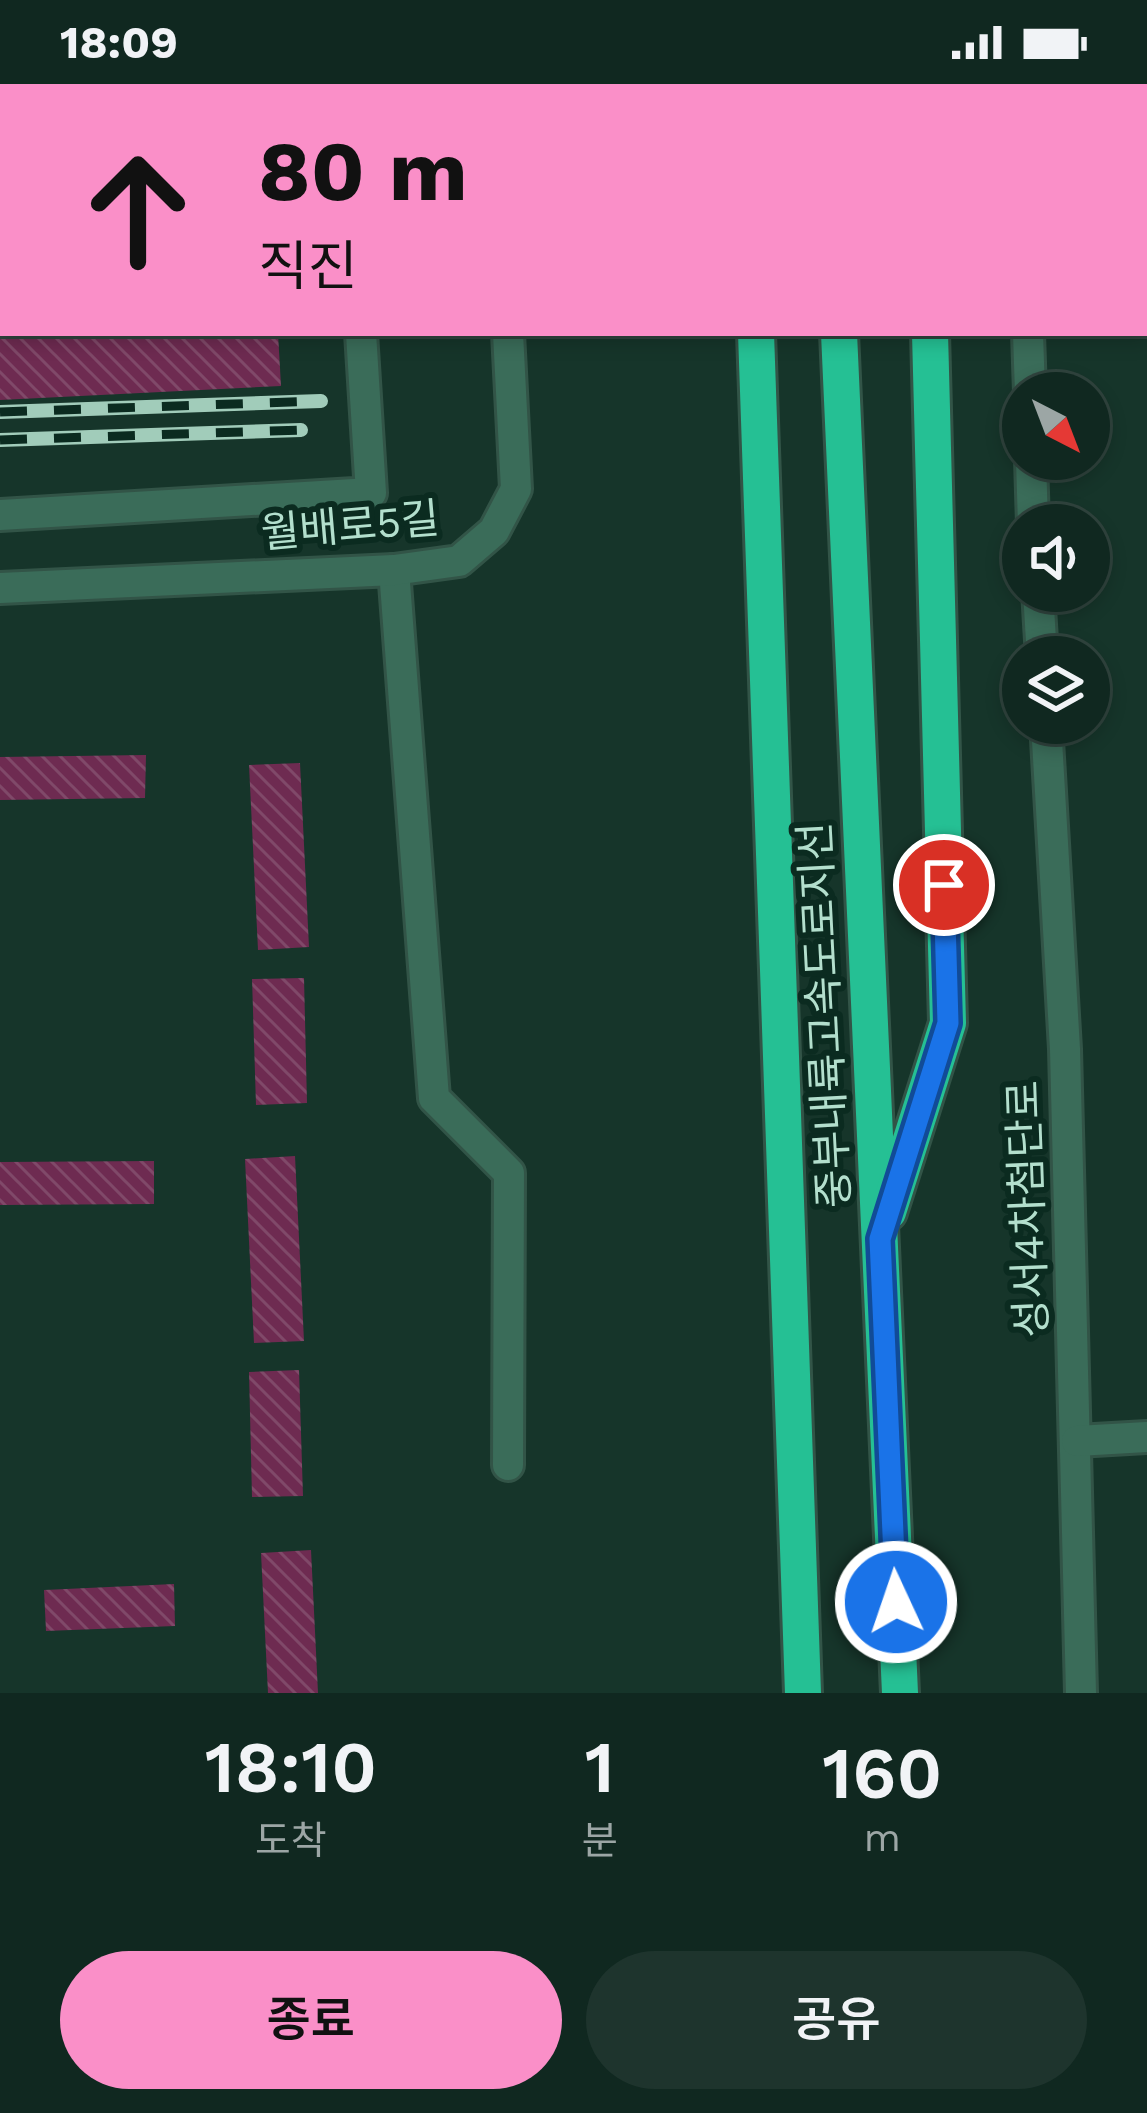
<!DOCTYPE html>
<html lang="ko">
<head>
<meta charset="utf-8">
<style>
	:root { --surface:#102820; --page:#1e342d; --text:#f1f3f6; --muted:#9ca6a5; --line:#30443e; --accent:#fa8fc8 }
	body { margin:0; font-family:"Work Sans","Noto Sans KR",sans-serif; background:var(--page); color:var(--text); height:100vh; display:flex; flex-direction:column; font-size:45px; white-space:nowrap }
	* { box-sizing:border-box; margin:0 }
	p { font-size:39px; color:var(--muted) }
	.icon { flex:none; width:66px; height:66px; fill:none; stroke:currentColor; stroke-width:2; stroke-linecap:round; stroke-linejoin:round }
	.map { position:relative; height:1609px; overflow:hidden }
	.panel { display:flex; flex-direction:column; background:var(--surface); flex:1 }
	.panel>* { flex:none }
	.top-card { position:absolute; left:0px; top:0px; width:1149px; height:252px; box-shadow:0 6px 18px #0003,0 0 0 3px var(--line); background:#fa8fc8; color:#111; overflow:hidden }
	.needle { width:78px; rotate:138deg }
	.fabs { position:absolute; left:1002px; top:288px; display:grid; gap:24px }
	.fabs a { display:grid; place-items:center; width:108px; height:108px; border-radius:50%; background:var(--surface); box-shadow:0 6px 18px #0003,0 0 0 3px var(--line); font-size:60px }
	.pin { position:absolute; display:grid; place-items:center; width:102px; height:102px; color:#fff; margin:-51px; border:6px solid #fff; border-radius:50%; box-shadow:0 3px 12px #0007 }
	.me { position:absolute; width:132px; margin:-66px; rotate:357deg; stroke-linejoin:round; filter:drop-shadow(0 0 9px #0008) }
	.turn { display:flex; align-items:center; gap:42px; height:252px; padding:0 60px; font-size:54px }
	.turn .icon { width:156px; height:156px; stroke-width:2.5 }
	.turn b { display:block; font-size:84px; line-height:102px }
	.eta { display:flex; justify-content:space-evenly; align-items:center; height:204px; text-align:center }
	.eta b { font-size:72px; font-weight:600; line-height:84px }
	.primary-button { display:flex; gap:24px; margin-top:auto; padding:24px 60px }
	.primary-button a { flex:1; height:138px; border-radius:72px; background:var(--accent); color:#111; font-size:48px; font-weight:600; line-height:138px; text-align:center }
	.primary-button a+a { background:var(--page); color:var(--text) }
	.status { display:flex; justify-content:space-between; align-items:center; height:84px; padding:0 60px; background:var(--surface); direction:ltr }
	.status svg { height:33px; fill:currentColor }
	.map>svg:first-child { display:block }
	.building { fill:url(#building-back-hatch) }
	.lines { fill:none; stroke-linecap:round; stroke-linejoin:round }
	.minor-casing { stroke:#325447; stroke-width:36 }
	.highway-casing { stroke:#325447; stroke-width:42 }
	.minor { stroke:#3a6c59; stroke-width:30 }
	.highway { stroke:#25c094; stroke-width:36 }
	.rail-casing { stroke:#a1ccba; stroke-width:14 }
	.rail { stroke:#0b2b20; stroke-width:9; stroke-dasharray:27; stroke-linecap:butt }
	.route-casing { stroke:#114b97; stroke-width:30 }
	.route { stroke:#1a73e8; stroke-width:21 }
	.labels { text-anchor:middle; stroke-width:12; stroke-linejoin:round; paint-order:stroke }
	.street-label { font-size:42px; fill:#b3dfcd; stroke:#0b2b20 }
</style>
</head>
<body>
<div class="status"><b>18:09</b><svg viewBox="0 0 49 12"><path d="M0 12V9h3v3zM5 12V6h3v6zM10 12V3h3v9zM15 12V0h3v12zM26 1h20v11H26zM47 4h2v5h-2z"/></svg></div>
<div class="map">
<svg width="1147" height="1609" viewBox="0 0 1147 1609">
	<defs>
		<pattern id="building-back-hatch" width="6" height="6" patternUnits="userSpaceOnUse" patternTransform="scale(3)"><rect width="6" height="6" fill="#6e2b51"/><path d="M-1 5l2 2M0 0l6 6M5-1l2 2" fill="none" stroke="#804969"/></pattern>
	</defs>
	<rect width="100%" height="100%" fill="#16352a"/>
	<g class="building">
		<polygon points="0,249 278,249 281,302 0,316"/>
		<polygon points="146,671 145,714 0,716 0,673"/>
		<polygon points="300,679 309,863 258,866 249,681"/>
		<polygon points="304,894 307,1019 256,1021 252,895"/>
		<polygon points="295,1072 304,1257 254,1259 245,1075"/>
		<polygon points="154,1077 154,1120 0,1121 0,1078"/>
		<polygon points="299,1286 303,1412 252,1413 249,1288"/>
		<polygon points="311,1466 318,1609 268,1609 261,1469"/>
		<polygon points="174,1500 175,1542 46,1547 44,1506"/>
	</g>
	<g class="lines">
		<defs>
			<g id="minor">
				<polyline points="494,0 494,3"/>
				<polyline points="1019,0 1019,3"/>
				<polyline points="348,3 348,0"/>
				<polyline points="1028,249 1030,309"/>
				<polyline points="1031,375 1033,441"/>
				<polyline points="0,431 371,409 361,249"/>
				<polyline points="394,486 434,1014 509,1089 508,1381"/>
				<polyline points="0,504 394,486 459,477 494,447 516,405 508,249"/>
				<polyline points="1038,507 1042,573"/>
				<polyline points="1046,639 1065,965 1081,1609"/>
				<polyline points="1077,1357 1147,1353"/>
			</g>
			<g id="highway">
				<polyline points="747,0 748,3"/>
				<polyline points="828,0 828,3"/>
				<polyline points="920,0 920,3"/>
				<polyline points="756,249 803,1609"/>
				<polyline points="839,249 900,1609"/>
				<polyline points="888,1128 948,939 930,249"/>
			</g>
		</defs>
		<use href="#minor" class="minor-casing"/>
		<use href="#highway" class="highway-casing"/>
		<use href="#minor" class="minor"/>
		<use href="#highway" class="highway"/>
		<defs>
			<g id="rail">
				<polyline points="0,28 3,28"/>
				<polyline points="0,328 321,317"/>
				<polyline points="0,356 301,346"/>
			</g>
		</defs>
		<use href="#rail" class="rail-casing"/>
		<use href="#rail" class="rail"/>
	</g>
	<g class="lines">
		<defs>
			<polyline id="route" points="896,1518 880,1155 948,939 944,801"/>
		</defs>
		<use href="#route" class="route-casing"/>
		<use href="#route" class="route"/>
	</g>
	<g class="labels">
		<g class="street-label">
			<text transform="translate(350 441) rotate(-5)" y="15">월배로5길</text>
			<text transform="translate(824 931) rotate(-93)" y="15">중부내륙고속도로지선</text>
			<text transform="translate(1027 1125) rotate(-92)" y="15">성서4차첨단로</text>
		</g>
	</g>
</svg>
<div class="fabs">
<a><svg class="needle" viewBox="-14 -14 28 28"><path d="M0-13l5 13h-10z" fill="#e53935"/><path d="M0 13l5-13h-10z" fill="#9ca6a5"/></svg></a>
<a><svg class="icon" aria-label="sound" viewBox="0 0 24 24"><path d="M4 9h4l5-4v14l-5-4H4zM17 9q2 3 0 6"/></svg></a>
<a><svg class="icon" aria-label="layers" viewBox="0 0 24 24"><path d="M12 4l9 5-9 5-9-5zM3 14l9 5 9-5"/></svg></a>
</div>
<div class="pin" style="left:944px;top:801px;background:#d93025"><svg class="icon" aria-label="arrive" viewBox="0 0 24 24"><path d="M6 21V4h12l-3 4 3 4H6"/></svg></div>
<svg class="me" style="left:896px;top:1518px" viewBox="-20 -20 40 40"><circle r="17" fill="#1a73e8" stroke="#fff" stroke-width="3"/><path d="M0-11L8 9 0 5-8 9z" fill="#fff"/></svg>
<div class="top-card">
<div class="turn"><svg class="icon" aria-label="ahead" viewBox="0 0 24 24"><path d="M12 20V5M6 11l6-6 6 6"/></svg><div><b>80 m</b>직진</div></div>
</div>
</div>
<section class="panel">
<div class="eta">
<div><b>18:10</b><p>도착</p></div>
<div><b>1</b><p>분</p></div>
<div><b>160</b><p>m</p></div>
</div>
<div class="primary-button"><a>종료</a><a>공유</a></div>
</section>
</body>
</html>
